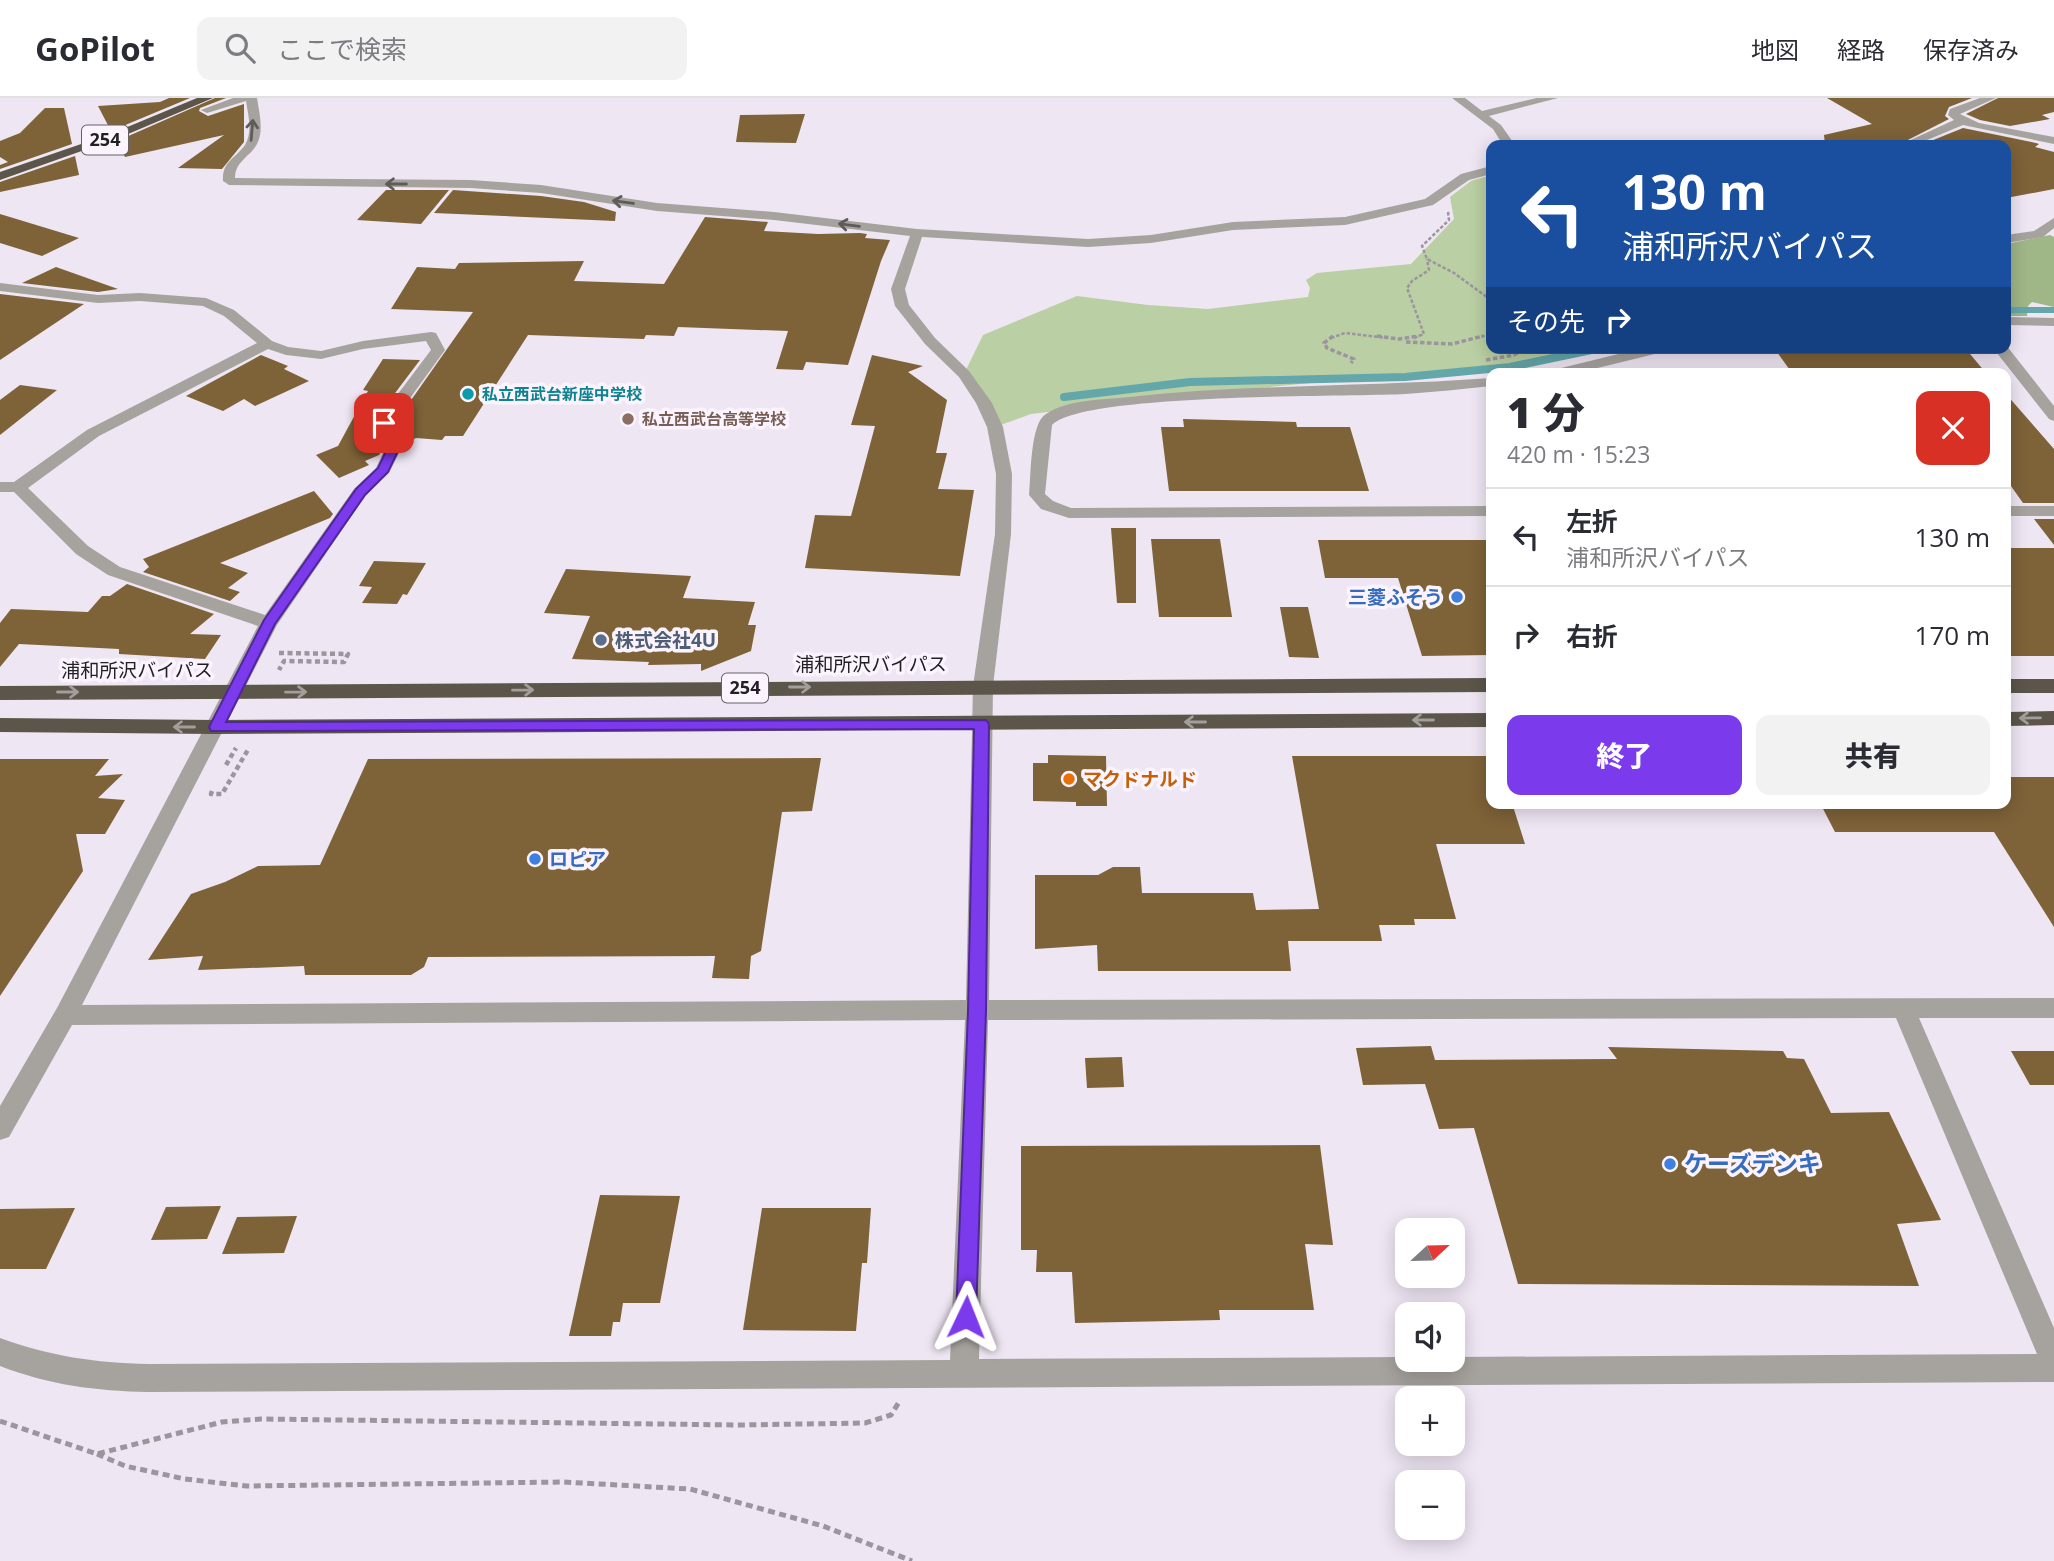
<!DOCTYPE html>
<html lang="ja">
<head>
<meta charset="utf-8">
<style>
	:root { --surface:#fff; --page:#f2f2f3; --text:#2b2b33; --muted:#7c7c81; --line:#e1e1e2; --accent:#7c3aed }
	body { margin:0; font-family:"Open Sans","Noto Sans JP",sans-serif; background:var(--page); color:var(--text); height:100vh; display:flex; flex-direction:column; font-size:26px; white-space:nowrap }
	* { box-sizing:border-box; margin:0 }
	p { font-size:23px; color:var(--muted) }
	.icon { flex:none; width:38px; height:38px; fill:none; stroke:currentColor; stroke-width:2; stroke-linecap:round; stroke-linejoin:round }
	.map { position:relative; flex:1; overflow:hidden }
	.side { position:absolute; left:1486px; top:270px; width:525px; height:441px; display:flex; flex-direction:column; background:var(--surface); border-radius:14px; box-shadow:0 4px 18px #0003 }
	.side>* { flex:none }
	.hud { position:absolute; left:1486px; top:42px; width:525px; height:214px; border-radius:14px; box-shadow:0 4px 18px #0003; background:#1a4fa0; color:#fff; overflow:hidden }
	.needle { width:46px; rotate:68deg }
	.fabs { position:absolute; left:1395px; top:1120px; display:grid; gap:14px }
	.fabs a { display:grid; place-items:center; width:70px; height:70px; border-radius:14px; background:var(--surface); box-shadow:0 4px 18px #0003; font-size:35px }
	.pin { position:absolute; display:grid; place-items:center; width:60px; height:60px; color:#fff; margin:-30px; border-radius:14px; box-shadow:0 4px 10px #0006 }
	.me { position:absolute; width:77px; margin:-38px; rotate:2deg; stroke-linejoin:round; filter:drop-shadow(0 0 5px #0008) }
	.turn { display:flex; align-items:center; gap:24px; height:147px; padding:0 21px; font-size:32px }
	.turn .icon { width:91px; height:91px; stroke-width:2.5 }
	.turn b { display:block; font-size:49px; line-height:60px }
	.then { display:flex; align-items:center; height:66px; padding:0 21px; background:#0003; gap:14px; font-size:26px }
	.round { display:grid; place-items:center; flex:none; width:74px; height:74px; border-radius:14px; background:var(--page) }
	.overview { display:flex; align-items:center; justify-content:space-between; height:119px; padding:0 21px }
	h1 { font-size:42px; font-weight:800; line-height:52px }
	.action { display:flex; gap:14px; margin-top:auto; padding:14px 21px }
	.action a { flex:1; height:80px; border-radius:14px; background:var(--accent); color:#fff; font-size:28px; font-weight:800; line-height:80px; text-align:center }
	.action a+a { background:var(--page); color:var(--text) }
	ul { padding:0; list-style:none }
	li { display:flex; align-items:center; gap:21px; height:98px; padding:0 21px; border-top:2px solid var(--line) }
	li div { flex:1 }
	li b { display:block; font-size:26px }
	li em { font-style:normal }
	header { display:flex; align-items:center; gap:42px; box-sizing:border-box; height:98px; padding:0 35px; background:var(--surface); border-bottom:2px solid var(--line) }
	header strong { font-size:33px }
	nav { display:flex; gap:38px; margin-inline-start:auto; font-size:24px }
	.search { width:490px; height:63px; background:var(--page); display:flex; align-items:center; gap:18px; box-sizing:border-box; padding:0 24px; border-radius:14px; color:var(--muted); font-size:26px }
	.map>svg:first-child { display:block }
	.green { fill:#bacfa3 }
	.forest { fill:#9fb687 }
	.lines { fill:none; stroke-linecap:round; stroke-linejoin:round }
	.stream-far1 { stroke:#63a7aa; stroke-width:6 }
	.stream { stroke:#63a7aa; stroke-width:8 }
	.building { fill:#7e6238 }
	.path-far3 { stroke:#9b959e; stroke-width:2.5; stroke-dasharray:3.5 2; stroke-linecap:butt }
	.path-far2 { stroke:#9b959e; stroke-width:3.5; stroke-dasharray:4.5 2.5; stroke-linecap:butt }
	.path-far1 { stroke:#9b959e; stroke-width:4.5; stroke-dasharray:5 3.5; stroke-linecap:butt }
	.path { stroke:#9b959e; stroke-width:5; stroke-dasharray:7 4.5; stroke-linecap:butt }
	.minor { fill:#a6a39e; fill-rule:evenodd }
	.highway { fill:#5b554a; fill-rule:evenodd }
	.oneway { stroke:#5e5b5b }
	.oneway2 { stroke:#a39d9b }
	.route { fill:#7c3aed; stroke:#51269a; stroke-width:2 }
	.culture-dot { fill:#0f9aa8; stroke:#fbf4fe; stroke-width:2.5 }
	.education-dot { fill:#8d6e63; stroke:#fbf4fe; stroke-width:2.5 }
	.shop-dot { fill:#3f7fe0; stroke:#fbf4fe; stroke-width:2.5 }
	.service-dot { fill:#5c6f8a; stroke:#fbf4fe; stroke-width:2.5 }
	.food-dot { fill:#e8710a; stroke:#fbf4fe; stroke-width:2.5 }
	.labels { text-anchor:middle; stroke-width:7; stroke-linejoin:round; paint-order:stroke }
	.far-culture-label { font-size:16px; font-weight:bold; fill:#0d838f; stroke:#fbf4fe; text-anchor:start }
	.far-education-label { font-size:16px; font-weight:bold; fill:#785e54; stroke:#fbf4fe; text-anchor:start }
	.shield { fill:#fbf4fe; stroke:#646065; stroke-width:2 }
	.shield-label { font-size:18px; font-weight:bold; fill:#232024 }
	.shop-label { font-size:19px; font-weight:bold; fill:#366cbe; stroke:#fbf4fe; text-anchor:end }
	.service-label { font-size:19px; font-weight:bold; fill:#4e5e75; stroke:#fbf4fe; text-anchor:start }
	.street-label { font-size:19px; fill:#232024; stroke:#fbf4fe }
	.food-label { font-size:19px; font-weight:bold; fill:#c56008; stroke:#fbf4fe; text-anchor:start }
	.near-shop-label { font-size:23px; font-weight:bold; fill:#366cbe; stroke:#fbf4fe; text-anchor:start }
</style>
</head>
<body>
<header>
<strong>GoPilot</strong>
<div class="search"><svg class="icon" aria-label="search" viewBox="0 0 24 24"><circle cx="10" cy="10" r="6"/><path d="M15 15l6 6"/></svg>ここで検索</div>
<nav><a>地図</a><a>経路</a><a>保存済み</a></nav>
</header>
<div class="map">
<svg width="2054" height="1463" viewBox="0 0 2054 1463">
	<rect width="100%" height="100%" fill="#eee6f3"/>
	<polygon class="green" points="1491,77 1491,250 1584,250 1524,264 1189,297 1031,316 995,329 964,276 983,237 1077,198 1148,207 1208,211 1308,199 1310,190 1306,182 1317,175 1411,166 1454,121 1450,99 1471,83"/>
	<polygon class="forest" points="2050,137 2054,139 2054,209 2032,204 2028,208 2027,218 2006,218 2006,146"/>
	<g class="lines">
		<polyline class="stream-far1" points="2006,212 2054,212"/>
		<polyline class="stream" points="1064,299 1190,284 1405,279 1510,269 1601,250"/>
	</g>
	<g class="building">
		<polygon points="169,0 190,0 111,33 98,8 160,4"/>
		<polygon points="215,0 226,0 200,10 199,13 208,18 244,6 244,44 222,71 178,70 224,37 125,59 117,43"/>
		<polygon points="1827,0 1972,0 1949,9 1945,18 1949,21 1898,47 1825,47 1824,37 1872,26"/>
		<polygon points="1998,0 2054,0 2054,14 2042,17 2050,21 2010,28 1980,22 1966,16"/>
		<polygon points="45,10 64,10 72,46 0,71 0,67 8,64 0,59 0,43 20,35"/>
		<polygon points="805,16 796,45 736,44 740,17"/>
		<polygon points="1963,30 2036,45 2039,46 2035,49 2054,54 2054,91 2006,100 2006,47 1921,47"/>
		<polygon points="75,58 79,77 0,94 0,84"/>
		<polygon points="386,92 449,92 421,126 357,122"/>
		<polygon points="453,92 541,98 584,104 616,114 615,123 434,115"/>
		<polygon points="0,116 79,140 42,158 0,145"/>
		<polygon points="705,119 768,124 764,133 818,136 860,135 867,136 865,140 890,142 881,163 848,267 806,264 803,272 776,271 788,233 678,229 674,238 646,237 644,241 528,237 463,338 445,338 442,342 416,340 402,347 395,325 473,214 391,211 417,169 455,171 459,165 584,163 574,183 664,186"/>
		<polygon points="56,169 118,191 98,194 22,185"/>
		<polygon points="0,196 84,206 0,262"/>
		<polygon points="1774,250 1965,250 1986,275 1792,275"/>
		<polygon points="261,257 288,268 284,271 309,283 255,308 244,301 223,313 186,298"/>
		<polygon points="872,257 923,268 908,274 947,302 936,355 947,355 938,391 974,392 960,478 805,470 815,417 851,418 875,328 851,327"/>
		<polygon points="383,261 420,262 374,323 382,351 379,357 365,363 369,367 339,380 316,357 338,348 368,293 363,292"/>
		<polygon points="20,287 57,292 0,337 0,302"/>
		<polygon points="2006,296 2054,351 2054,405 2023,405 2006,381"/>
		<polygon points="1183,321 1296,324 1297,329 1350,329 1369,393 1169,393 1161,329 1184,329"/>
		<polygon points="314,393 333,416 330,420 220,465 248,475 228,490 240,494 230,503 143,474 149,469 143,461"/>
		<polygon points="2034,421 2054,421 2054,447"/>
		<polygon points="1111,430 1136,430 1136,505 1117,505"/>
		<polygon points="1151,441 1220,441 1232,519 1159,519"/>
		<polygon points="1318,442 1491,442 1491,557 1422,558 1398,480 1325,480"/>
		<rect x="2006" y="450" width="48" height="108"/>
		<polygon points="374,463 426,465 407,497 403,496 397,506 362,505 372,489 359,488"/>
		<polygon points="566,471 691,478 683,500 755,504 748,527 756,527 751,553 701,573 701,566 648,567 649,564 572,561 590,518 544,515"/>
		<polygon points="127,486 214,516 190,536 221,537 205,561 119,556 119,551 19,546 0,569 0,525 11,511 88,514 102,498 110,498"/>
		<polygon points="1280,509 1308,509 1319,560 1289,559"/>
		<polygon points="1048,657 1106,658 1107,708 1076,708 1076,704 1033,703 1033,665 1048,665"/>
		<polygon points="1292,658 1491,658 1491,705 1512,705 1525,746 1436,746 1456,821 1414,821 1415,827 1379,827 1382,843 1288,843 1291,873 1098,873 1097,847 1035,851 1035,777 1098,777 1113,769 1140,769 1142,795 1253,795 1256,812 1319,811"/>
		<polygon points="821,660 812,713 782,714 761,853 751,858 749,881 712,880 715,858 428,859 424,869 411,877 305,877 304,868 198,872 203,858 148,862 191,796 225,784 258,768 320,767 368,661"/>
		<polygon points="0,661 109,661 95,678 123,676 98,700 125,702 105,736 76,736 83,773 0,898"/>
		<polygon points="2006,679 2054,679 2054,829 1994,734 1835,734 1820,705 2006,705"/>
		<polygon points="1431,948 1435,962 1617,961 1608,949 1783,953 1787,960 1804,961 1831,1015 1889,1014 1941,1122 1897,1126 1919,1188 1518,1186 1474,1030 1439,1031 1425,986 1363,987 1356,950"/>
		<polygon points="2011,953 2054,953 2054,987 2030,987"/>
		<polygon points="1122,959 1124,989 1087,990 1085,960"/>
		<polygon points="1320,1047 1333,1147 1305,1146 1314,1212 1219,1212 1220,1222 1075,1225 1072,1174 1036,1174 1037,1152 1021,1152 1021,1048"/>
		<polygon points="600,1097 680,1098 660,1205 623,1205 620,1224 613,1224 611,1238 569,1238"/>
		<polygon points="221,1108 207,1141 151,1142 166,1109"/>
		<polygon points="75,1110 46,1171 0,1171 0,1111"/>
		<polygon points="762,1110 871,1110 867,1165 862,1165 856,1233 743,1232"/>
		<polygon points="297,1118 284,1155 222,1156 237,1119"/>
	</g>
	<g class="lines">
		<g class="path-far3">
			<polyline points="1448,114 1449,122 1422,148 1427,161 1454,175 1491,202"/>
			<polyline points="1331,240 1345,235 1387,240"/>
			<polyline points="1414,240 1424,236 1407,190 1412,183 1429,172 1427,161"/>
			<polyline points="1476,240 1491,236"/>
		</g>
		<g class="path-far2">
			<polyline points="1333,238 1324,245 1327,250 1354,261 1351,265"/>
			<polyline points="1377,238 1399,241 1419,238"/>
			<polyline points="1406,244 1452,246 1483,238"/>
			<polyline points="1486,262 1514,257 1527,250"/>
		</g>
		<g class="path-far1">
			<polyline points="279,555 348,556 344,564 284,563 279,572"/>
			<polyline points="226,667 236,650"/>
			<polyline points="212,693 211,696 222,696 249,650"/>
		</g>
		<g class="path">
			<polyline points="0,1323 97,1356 222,1324 261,1321 739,1327 865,1325 891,1317 899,1304"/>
			<polyline points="97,1356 125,1368 185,1381 246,1388 563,1384 690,1391 823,1428 912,1463"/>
		</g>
		<g class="minor">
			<path d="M233 0H257C259 13 263 28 259 41 254 58 235 61 235 80L471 82 541 87 657 105 774 114 917 131 1088 141 1151 137 1233 124 1345 119 1425 101 1461 76 1491 68V76L1469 82 1433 107 1345 127 1233 132 1151 145 1088 149 922 139 905 191 909 207 935 240 969 273 992 305 1003 329 1012 376 1011 436 993 588 989 902 2054 900V920H1919L2054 1230V1284L148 1294C96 1293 49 1287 0 1268V1240C49 1258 96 1265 148 1266L950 1262 965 922 72 927 9 1039 0 1042V1008L57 910 258 528 108 477 76 456 14 394H0V384H14L87 332 257 245 224 218 203 208 140 203 98 205 0 193V185L98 197 140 195 206 200 234 212 272 243 288 249 321 253 363 243 431 234 436 235 445 252 392 325 401 351 389 375 366 397 277 527 82 907 966 902 973 588 995 436 996 376 987 329 976 305 959 279 925 246 895 208 891 191 910 138 774 122 657 113 541 95 471 90 229 87 223 83C222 63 235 61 245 47 253 34 248 16 246 3L207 15 201 12ZM426 243 431 252 376 325 385 351 376 370 354 391 265 517 120 469 88 448 28 390 99 338 268 251 286 257 321 261 363 251ZM1896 920 2037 1256 1452 1259V1262H1407V1259L979 1261 988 922Z"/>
			<polygon points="1452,0 1465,0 1482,13 1537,0 1558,0 1489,18 1501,27 1515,47 1503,47 1493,31"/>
			<polygon points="1980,0 1996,0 1960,16 1979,25 2054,39 2054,46 1963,27 1915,47 1900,47 1954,22 1948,17 1950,11"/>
			<polygon points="2054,120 2054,130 2043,139 2006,145 2006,137 2034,133"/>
			<polygon points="2006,219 2054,220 2054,228 2006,227"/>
			<polygon points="2006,247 2054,308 2054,323 2049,321 1993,250 2006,250"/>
			<polygon points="1643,250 1669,250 1667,253 1577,275 1551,275 1553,272"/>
			<path d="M1491 280V288C1463 291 1434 294 1406 296 1348 299 1083 295 1052 327L1045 396 1053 403 1071 410 1491 408V418L1069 420 1041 411 1029 397C1031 379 1030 325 1046 316 1069 301 1103 302 1129 299 1249 286 1370 289 1491 280Z"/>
			<rect x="2006" y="408" width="48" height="10"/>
		</g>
		<g class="highway">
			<polygon points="197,0 213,0 121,39 0,82 0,74 113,35"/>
			<polygon points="1491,580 1491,594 0,602 0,588"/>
			<rect x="2006" y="581" width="48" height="14"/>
			<polygon points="2054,613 2054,627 2006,628 2006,614"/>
			<polygon points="1491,615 1491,629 216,636 0,634 0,620 216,622"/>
		</g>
	</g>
	<defs><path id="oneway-shaft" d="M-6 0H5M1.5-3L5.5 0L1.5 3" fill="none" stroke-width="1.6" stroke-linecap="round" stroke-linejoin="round" transform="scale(1.75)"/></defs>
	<g class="oneway">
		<use href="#oneway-shaft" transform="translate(252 32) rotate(-85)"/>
		<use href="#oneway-shaft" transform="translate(396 86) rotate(-180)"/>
		<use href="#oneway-shaft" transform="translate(623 104) rotate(-172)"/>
		<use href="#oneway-shaft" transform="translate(849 127) rotate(-173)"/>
	</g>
	<g class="oneway2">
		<use href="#oneway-shaft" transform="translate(800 589)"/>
		<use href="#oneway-shaft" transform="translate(523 592) rotate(-1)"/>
		<use href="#oneway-shaft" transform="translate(68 594)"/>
		<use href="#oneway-shaft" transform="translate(296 594) rotate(-1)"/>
		<use href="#oneway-shaft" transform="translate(2030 620) rotate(179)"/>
		<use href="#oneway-shaft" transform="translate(1423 622) rotate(180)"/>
		<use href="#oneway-shaft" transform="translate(1195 624) rotate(180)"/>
		<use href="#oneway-shaft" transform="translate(184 629) rotate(-180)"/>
	</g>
	<polygon class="route" points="384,321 390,325 399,351 388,374 365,397 275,526 226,624 986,622 989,626 986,913 976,1219 973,1226 966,1230 959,1226 956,1219 968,913 974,631 211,633 209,629 264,522 356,391 378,370 387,351 378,325"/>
	<circle class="culture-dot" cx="468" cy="296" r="7"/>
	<circle class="education-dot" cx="628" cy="321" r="7"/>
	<g class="shop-dot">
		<circle cx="1457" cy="499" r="7"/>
		<circle cx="535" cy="761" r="7"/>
		<circle cx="1670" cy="1066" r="7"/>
	</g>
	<circle class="service-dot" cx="601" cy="542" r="7"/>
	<circle class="food-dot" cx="1069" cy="681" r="7"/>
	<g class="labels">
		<g class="far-culture-label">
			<text x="482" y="302">私立西武台新座中学校</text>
		</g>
		<g class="far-education-label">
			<text x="642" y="327">私立西武台高等学校</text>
		</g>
		<g class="shield">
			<rect x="82" y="27.5" width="46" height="29" rx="5"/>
			<rect x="722" y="575.5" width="46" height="29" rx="5"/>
		</g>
		<g class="shield-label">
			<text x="105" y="48">254</text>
			<text x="745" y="596">254</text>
		</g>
		<g class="shop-label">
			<text x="1443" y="506">三菱ふそう</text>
			<text x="549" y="768" text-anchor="start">ロピア</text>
		</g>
		<g class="service-label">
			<text x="615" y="549">株式会社4U</text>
		</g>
		<g class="street-label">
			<text x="871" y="573">浦和所沢バイパス</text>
			<text x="137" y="579">浦和所沢バイパス</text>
		</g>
		<g class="food-label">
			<text x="1083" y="688">マクドナルド</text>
		</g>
		<g class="near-shop-label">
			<text x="1684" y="1074">ケーズデンキ</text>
		</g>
	</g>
</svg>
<div class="fabs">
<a><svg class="needle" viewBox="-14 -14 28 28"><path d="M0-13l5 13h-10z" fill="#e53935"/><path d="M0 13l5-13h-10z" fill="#7c7c81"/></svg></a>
<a><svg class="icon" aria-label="sound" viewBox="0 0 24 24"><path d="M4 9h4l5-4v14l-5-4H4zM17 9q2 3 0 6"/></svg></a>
<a>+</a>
<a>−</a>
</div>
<div class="pin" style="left:384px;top:325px;background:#d93025"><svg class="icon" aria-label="arrive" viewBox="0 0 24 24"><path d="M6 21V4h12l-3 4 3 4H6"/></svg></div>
<svg class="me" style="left:966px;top:1219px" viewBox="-20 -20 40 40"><path d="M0-17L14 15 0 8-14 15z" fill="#7c3aed" stroke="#fff" stroke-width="4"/></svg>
<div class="hud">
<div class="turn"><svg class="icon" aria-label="left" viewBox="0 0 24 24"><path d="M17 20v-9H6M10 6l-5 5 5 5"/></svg><div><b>130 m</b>浦和所沢バイパス</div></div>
<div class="then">その先<svg class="icon" aria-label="right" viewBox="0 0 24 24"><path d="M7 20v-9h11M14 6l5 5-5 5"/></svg></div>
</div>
<section class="side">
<div class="overview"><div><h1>1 分</h1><p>420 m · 15:23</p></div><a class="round" style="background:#d93025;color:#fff"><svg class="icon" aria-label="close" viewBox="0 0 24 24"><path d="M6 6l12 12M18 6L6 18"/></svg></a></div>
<ul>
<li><svg class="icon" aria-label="left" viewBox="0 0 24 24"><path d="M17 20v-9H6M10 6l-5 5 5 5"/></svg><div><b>左折</b><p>浦和所沢バイパス</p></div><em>130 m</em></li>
<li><svg class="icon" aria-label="right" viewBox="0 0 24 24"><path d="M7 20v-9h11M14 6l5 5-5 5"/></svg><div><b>右折</b></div><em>170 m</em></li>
</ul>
<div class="action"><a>終了</a><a>共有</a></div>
</section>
</div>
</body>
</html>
